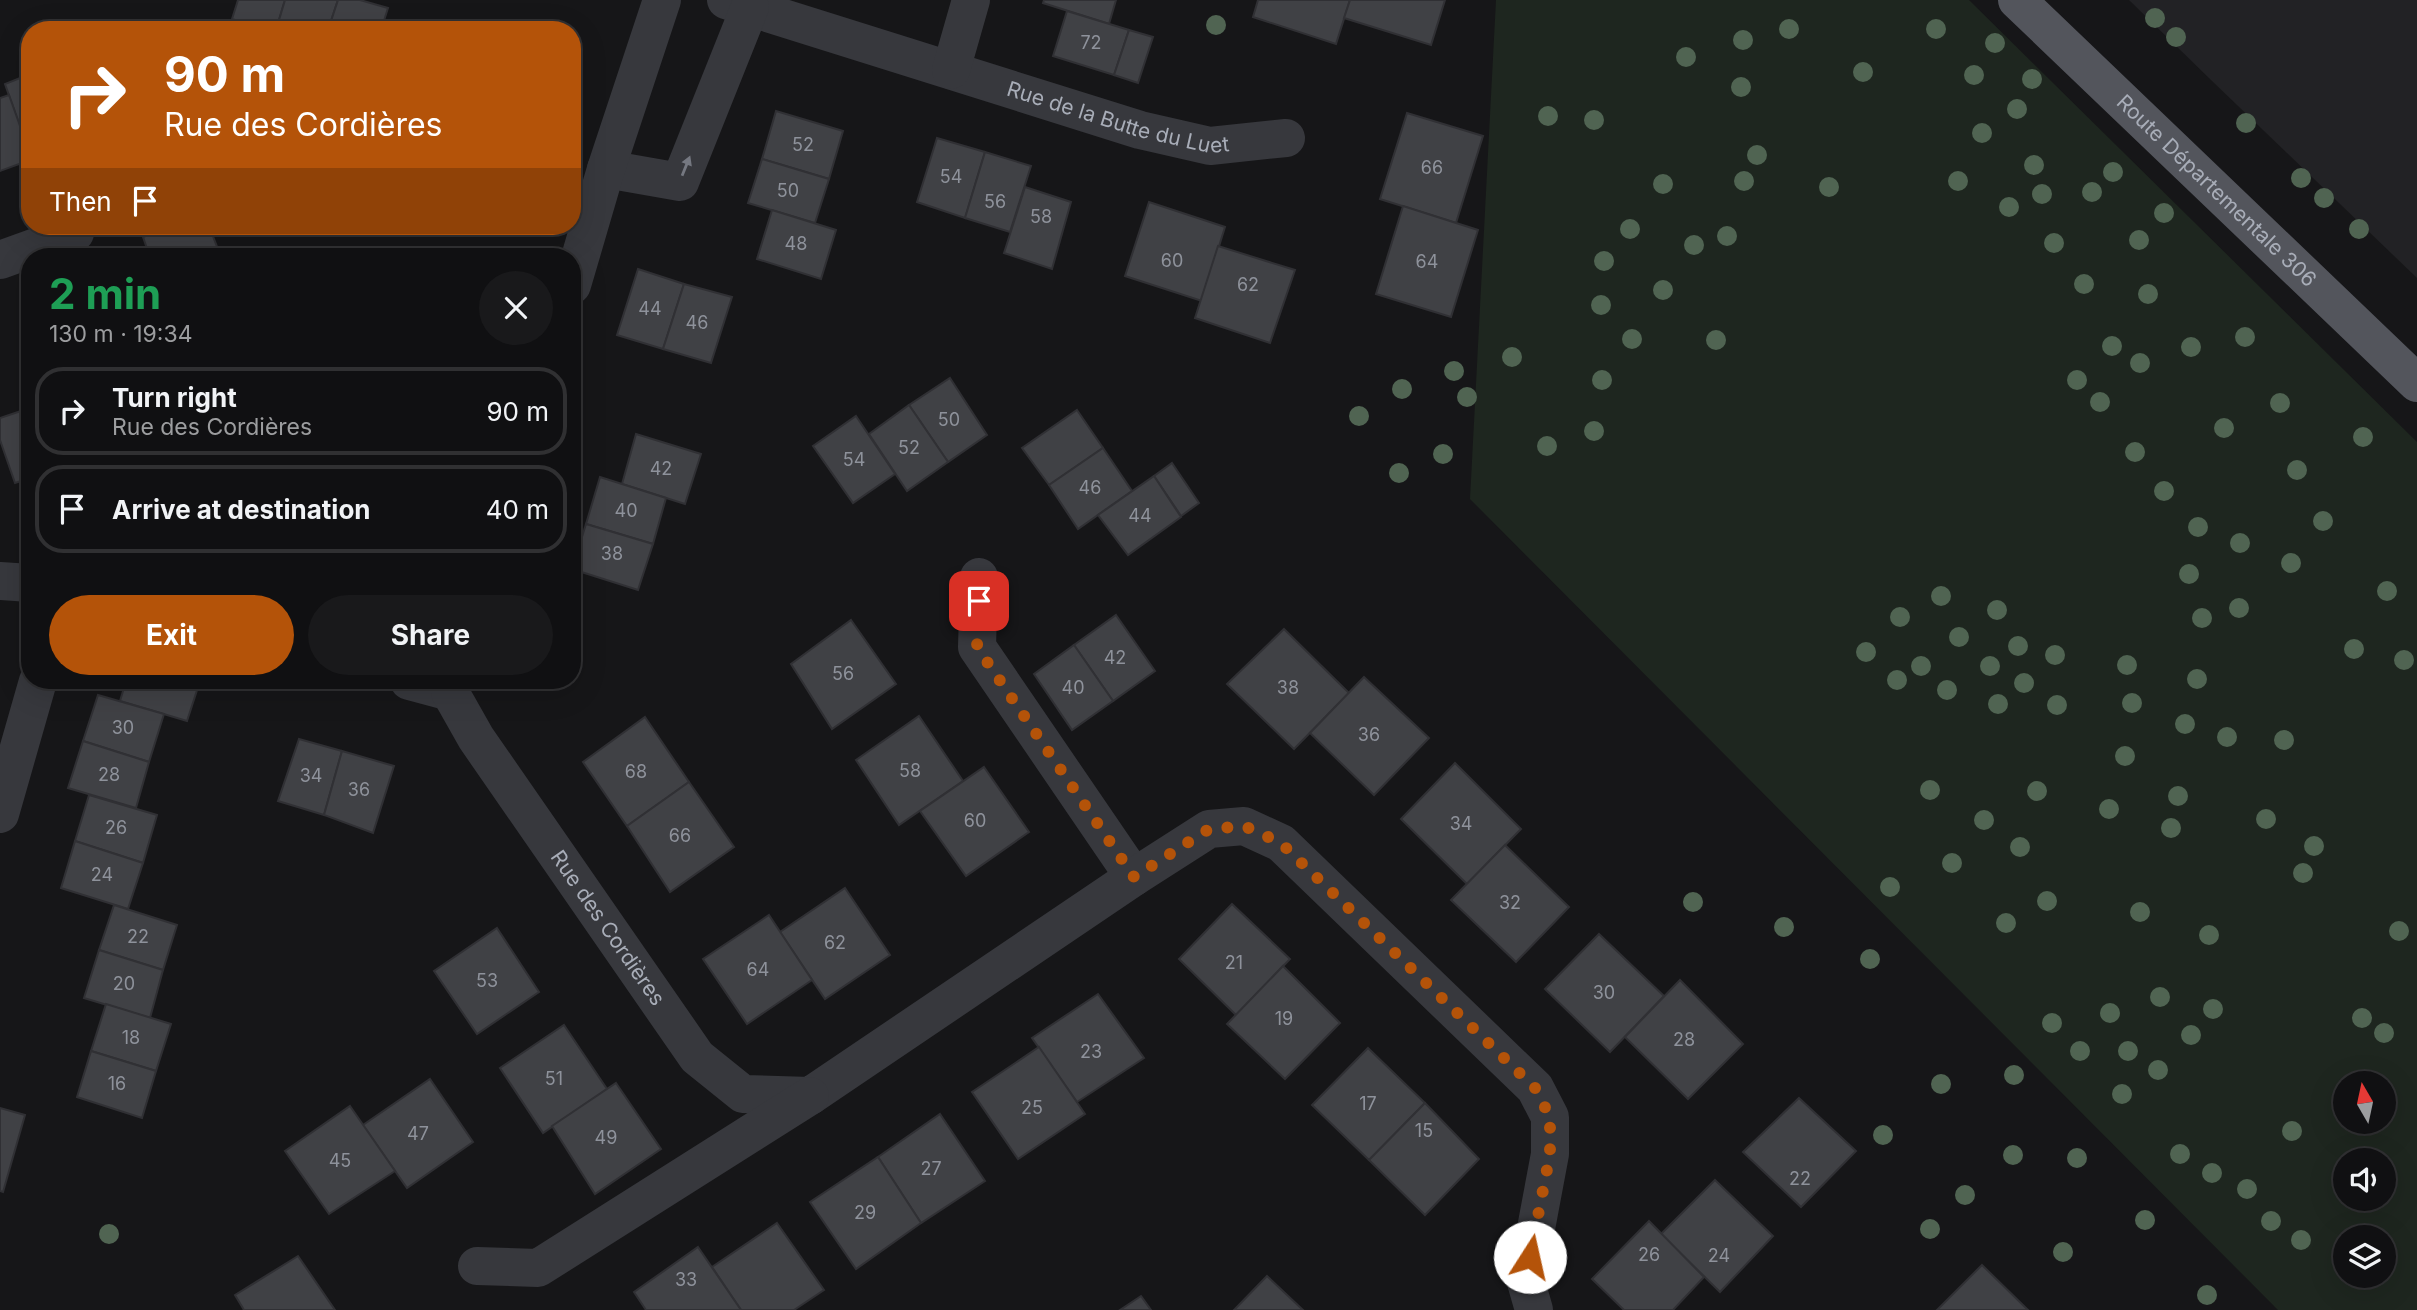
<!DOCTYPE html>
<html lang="en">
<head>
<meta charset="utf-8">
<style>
	:root { --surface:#101012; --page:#19191b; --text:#f1f3f6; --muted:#9c9d9f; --line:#303032; --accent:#b45309 }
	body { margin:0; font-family:Inter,sans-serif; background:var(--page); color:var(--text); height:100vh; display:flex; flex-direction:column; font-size:26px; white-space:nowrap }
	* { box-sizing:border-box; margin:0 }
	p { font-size:23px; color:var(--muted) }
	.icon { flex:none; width:38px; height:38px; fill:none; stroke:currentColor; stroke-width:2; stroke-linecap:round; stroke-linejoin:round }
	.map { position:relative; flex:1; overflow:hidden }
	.details { position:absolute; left:21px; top:248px; width:560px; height:441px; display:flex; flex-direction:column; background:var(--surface); border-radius:28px; box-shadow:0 7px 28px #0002,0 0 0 2px var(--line) }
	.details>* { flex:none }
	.hud { position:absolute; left:21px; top:21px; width:560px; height:214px; border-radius:28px; box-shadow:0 7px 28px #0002,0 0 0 2px var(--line); background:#b45309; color:#fff; overflow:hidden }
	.needle { width:46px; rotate:351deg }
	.controls { position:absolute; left:2333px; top:1071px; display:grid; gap:14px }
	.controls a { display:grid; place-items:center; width:63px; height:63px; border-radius:50%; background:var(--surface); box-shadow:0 7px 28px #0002,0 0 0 2px var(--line); font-size:35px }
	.pin { position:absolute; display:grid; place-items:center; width:60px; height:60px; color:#fff; margin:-30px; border-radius:14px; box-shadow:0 4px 10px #0006 }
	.me { position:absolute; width:77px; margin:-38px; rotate:10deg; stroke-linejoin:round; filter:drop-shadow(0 0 5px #0008) }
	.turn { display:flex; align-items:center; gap:24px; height:147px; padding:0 28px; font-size:32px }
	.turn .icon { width:91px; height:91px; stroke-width:2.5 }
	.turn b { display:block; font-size:49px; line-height:60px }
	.then { display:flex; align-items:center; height:66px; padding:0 28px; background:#0003; gap:14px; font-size:26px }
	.round { display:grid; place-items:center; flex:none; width:74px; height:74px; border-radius:37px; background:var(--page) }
	.summary { display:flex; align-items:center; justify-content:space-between; height:119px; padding:0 28px }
	h1 { font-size:42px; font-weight:700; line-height:52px; color:#1e9e55 }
	.primary-button { display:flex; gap:14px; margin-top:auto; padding:14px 28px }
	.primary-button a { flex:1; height:80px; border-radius:42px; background:var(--accent); color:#fff; font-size:28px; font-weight:700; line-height:80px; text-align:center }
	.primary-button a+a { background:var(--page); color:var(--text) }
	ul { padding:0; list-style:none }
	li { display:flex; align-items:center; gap:21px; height:88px; margin:0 14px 10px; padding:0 14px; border:4px solid var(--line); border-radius:28px }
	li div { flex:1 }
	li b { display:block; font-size:26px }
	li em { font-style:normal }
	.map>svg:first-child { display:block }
	.built { fill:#222225 }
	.green { fill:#1e261f; fill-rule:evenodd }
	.building { fill:#404145; stroke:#303034; stroke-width:2 }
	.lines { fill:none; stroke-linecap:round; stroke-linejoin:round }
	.minor { stroke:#37383d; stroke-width:38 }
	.primary { stroke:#53555c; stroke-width:38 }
	.tree { fill:#506452 }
	.oneway { fill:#757881 }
	.route { stroke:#b45309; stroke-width:12; stroke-dasharray:0 21.6 }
	.labels { text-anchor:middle; stroke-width:5; stroke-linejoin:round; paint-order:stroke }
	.number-label { font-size:18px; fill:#8e929b }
	.street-label { font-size:21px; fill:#a8adb8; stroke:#111113 }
</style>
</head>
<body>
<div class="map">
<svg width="2417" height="1310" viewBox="0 0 2417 1310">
	<rect width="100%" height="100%" fill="#161618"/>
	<polygon class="built" points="2129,0 2417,0 2417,278 2211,80"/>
	<path class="green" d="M1496 0H1969L2417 442V1310H2278L1470 499ZM2384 1083V1122H2345V1083ZM2345 1160H2384V1199H2345ZM2345 1237H2384V1276H2345Z"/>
	<g class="building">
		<polygon points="238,0 285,0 276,30 267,30 232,19"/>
		<polygon points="285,0 338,0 328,30 276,30"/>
		<polygon points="338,0 360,0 388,8 381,30 328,30"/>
		<polygon points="1044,0 1116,0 1109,24 1043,3"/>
		<polygon points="1258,0 1350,0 1336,44 1253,17"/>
		<polygon points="1350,0 1445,0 1431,45 1344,18"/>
		<polygon points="1067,11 1129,30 1114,75 1053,56"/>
		<polygon points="1129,30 1153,37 1138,83 1114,75"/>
		<polygon points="30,74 30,148 28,149 5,84"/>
		<polygon points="9,95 30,154 30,160 0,171 0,98"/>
		<polygon points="776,111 843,131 829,179 762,159"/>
		<polygon points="1407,113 1483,136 1456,223 1380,199"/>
		<polygon points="937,138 985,152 965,218 917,202"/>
		<polygon points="985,152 1031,166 1010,232 965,218"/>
		<polygon points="762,159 829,179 815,223 748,203"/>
		<polygon points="1025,187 1071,202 1052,269 1004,253"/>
		<polygon points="1149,202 1225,227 1202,301 1125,276"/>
		<polygon points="1403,206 1478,230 1451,317 1376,294"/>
		<polygon points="772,210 836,230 821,279 757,259"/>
		<polygon points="150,226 173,226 153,233"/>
		<polygon points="173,226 209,226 221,257 150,257 143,237"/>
		<polygon points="1218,246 1295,270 1270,343 1195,318"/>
		<polygon points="638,269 684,284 663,349 617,335"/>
		<polygon points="684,284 732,297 711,363 663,349"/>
		<polygon points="950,378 987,435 948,462 909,405"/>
		<polygon points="909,405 948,462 907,491 869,434"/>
		<polygon points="30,408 30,478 15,483 0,440 0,418"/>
		<polygon points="1077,410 1103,448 1049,485 1022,448"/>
		<polygon points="856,416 895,474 853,503 813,446"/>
		<polygon points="636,434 701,454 685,504 622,484"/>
		<polygon points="1103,448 1132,491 1078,529 1049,485"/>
		<polygon points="1172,463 1199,503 1181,516 1154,476"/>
		<polygon points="1154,476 1181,517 1128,555 1098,515"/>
		<polygon points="600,477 666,498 653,544 586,524"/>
		<polygon points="586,524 653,544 638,590 572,569"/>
		<polygon points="1116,615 1155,671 1113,701 1074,645"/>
		<polygon points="851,620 896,684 832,729 791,664"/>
		<polygon points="1284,629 1349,693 1294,749 1227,684"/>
		<polygon points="1074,645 1113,701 1072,730 1034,674"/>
		<polygon points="1364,677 1429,738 1374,795 1310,733"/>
		<polygon points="126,681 200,681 187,721 120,701"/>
		<polygon points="98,695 164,714 149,762 83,741"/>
		<polygon points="919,716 963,781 899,825 856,760"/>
		<polygon points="645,717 689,782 627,826 583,762"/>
		<polygon points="299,739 342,751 324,815 278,801"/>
		<polygon points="83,741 149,762 136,808 68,788"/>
		<polygon points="342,751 394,766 373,833 324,815"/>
		<polygon points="1455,763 1521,829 1467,884 1401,819"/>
		<polygon points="984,767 1029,832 966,876 920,811"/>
		<polygon points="689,782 734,847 670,892 627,826"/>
		<polygon points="89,795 157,815 143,863 75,841"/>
		<polygon points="75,841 143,863 128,909 61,888"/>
		<polygon points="1505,845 1569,907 1516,962 1451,900"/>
		<polygon points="845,888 890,955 825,999 780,932"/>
		<polygon points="1232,904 1290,959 1236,1015 1179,959"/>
		<polygon points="114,905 177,925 163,970 99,950"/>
		<polygon points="769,915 812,980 747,1024 703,959"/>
		<polygon points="497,928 539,992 477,1034 434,971"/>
		<polygon points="1599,934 1664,996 1610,1052 1545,989"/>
		<polygon points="99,950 163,970 150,1018 84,998"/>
		<polygon points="1283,966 1340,1023 1285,1079 1227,1024"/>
		<polygon points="1680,980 1743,1044 1688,1099 1625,1037"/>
		<polygon points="1098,994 1144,1058 1077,1102 1032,1038"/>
		<polygon points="106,1004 171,1024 156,1071 91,1051"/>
		<polygon points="564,1025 607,1089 543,1133 500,1068"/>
		<polygon points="1039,1047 1085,1114 1018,1159 972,1092"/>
		<polygon points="1368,1048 1425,1103 1369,1160 1312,1105"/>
		<polygon points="91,1051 156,1071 142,1118 77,1097"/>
		<polygon points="430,1079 473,1142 407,1188 363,1125"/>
		<polygon points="616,1083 661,1149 595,1194 552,1126"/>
		<polygon points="1799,1098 1856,1151 1801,1207 1743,1152"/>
		<polygon points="1425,1103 1479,1159 1425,1215 1369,1160"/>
		<polygon points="350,1106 395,1171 329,1214 285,1151"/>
		<polygon points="0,1108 25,1115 3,1192 0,1191"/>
		<polygon points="940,1114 985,1181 921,1223 878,1157"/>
		<polygon points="878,1157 921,1223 856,1269 810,1202"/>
		<polygon points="1715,1180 1773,1236 1720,1292 1661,1234"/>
		<polygon points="1649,1221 1704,1277 1673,1310 1624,1310 1592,1279"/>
		<polygon points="777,1223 824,1290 794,1310 741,1310 712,1267"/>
		<polygon points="698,1247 741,1310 646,1310 634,1292"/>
		<polygon points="298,1256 335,1310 244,1310 235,1295"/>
		<polygon points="1982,1265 2028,1310 1937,1310"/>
		<polygon points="1267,1276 1303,1310 1234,1310"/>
		<polygon points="1141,1296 1151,1310 1120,1310"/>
	</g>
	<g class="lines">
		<g class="minor">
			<path id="s1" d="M726 0 1140 130 1210 146 1286 138"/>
			<polyline points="951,70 971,0"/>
			<polyline points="606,169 680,182 750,7"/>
			<polyline points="0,260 75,233"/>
			<polyline points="572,285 606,169 662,0"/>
			<polyline points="979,577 977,647 1134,877"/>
			<polyline points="0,581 30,583"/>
			<polyline points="409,681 450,692 453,681"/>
			<path id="s2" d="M450 692 476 738 697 1057 743 1094 810 1096 1134 877 1209 829 1244 826 1281 843 1535 1088 1550 1117V1154L1526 1282 1534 1310"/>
			<polyline points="0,814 38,681"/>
			<polyline points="477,1266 538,1268 810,1096"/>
		</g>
		<path class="primary" id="s3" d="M2017 0 2417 383"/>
	</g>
	<g class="tree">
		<circle cx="2155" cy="18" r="10"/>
		<circle cx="1216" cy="25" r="10"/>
		<circle cx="1789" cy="29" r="10"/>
		<circle cx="1936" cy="29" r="10"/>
		<circle cx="2176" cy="37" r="10"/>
		<circle cx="1743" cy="40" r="10"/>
		<circle cx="1995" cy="43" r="10"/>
		<circle cx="1686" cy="57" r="10"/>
		<circle cx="1863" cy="72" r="10"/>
		<circle cx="1974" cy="75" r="10"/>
		<circle cx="2032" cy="79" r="10"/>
		<circle cx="1741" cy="87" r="10"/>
		<circle cx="2017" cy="109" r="10"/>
		<circle cx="1548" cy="116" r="10"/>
		<circle cx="1594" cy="120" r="10"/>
		<circle cx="2246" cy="123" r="10"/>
		<circle cx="1982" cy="133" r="10"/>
		<circle cx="1757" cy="155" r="10"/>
		<circle cx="2034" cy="165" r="10"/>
		<circle cx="2113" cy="172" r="10"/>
		<circle cx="2301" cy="178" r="10"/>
		<circle cx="1744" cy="181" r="10"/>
		<circle cx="1958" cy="181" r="10"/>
		<circle cx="1663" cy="184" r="10"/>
		<circle cx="1829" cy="187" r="10"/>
		<circle cx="2092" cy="192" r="10"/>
		<circle cx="2042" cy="194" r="10"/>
		<circle cx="2324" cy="198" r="10"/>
		<circle cx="2009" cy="207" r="10"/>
		<circle cx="2164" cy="213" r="10"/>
		<circle cx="1630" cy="229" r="10"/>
		<circle cx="2359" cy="229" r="10"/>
		<circle cx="1727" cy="236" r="10"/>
		<circle cx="2139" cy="240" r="10"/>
		<circle cx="2054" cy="243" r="10"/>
		<circle cx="1694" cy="245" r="10"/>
		<circle cx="1604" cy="261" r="10"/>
		<circle cx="2084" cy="284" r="10"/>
		<circle cx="1663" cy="290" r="10"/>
		<circle cx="2148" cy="294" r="10"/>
		<circle cx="1601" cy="305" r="10"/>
		<circle cx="2245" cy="337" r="10"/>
		<circle cx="1632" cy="339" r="10"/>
		<circle cx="1716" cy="340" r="10"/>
		<circle cx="2112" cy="346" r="10"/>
		<circle cx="2191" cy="347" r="10"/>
		<circle cx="1512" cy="357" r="10"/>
		<circle cx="2140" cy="363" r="10"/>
		<circle cx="1454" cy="371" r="10"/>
		<circle cx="1602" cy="380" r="10"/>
		<circle cx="2077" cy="380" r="10"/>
		<circle cx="1402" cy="389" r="10"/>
		<circle cx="1467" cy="397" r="10"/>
		<circle cx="2100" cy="402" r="10"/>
		<circle cx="2280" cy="403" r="10"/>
		<circle cx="1359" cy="416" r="10"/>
		<circle cx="2224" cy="428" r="10"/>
		<circle cx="1594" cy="431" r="10"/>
		<circle cx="2363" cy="437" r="10"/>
		<circle cx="1547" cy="446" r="10"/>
		<circle cx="2135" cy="452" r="10"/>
		<circle cx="1443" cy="454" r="10"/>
		<circle cx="2297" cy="470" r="10"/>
		<circle cx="1399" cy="473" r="10"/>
		<circle cx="2164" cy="491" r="10"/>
		<circle cx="2323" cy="521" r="10"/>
		<circle cx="2198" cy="527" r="10"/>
		<circle cx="2240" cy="543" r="10"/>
		<circle cx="2291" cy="563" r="10"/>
		<circle cx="2189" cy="574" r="10"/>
		<circle cx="2387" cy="591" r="10"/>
		<circle cx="1941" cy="596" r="10"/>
		<circle cx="2239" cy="608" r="10"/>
		<circle cx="1997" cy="610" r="10"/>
		<circle cx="1900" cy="617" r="10"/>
		<circle cx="2202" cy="618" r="10"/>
		<circle cx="1959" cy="637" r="10"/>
		<circle cx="2018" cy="646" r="10"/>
		<circle cx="2354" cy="649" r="10"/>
		<circle cx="1866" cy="652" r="10"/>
		<circle cx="2055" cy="655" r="10"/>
		<circle cx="2404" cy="660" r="10"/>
		<circle cx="2127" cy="665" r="10"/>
		<circle cx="1921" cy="666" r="10"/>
		<circle cx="1990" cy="666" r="10"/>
		<circle cx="2197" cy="679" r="10"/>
		<circle cx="1897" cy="680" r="10"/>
		<circle cx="2024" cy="683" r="10"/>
		<circle cx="1947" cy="690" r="10"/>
		<circle cx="2132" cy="703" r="10"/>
		<circle cx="1998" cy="704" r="10"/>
		<circle cx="2057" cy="705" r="10"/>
		<circle cx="2185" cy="724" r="10"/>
		<circle cx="2227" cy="737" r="10"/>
		<circle cx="2284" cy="740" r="10"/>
		<circle cx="2125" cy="756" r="10"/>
		<circle cx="1930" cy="790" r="10"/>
		<circle cx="2037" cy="791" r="10"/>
		<circle cx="2178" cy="796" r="10"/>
		<circle cx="2109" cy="809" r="10"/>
		<circle cx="2266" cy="819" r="10"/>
		<circle cx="1984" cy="820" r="10"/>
		<circle cx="2171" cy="828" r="10"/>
		<circle cx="2314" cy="846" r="10"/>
		<circle cx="2020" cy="847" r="10"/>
		<circle cx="1952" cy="863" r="10"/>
		<circle cx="2303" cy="873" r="10"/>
		<circle cx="1890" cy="887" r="10"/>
		<circle cx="2047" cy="901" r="10"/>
		<circle cx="1693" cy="902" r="10"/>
		<circle cx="2140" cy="912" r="10"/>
		<circle cx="2006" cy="923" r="10"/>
		<circle cx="1784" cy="927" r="10"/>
		<circle cx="2399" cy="931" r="10"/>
		<circle cx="2209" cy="935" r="10"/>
		<circle cx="1870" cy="959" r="10"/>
		<circle cx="2160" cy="997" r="10"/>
		<circle cx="2213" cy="1009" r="10"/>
		<circle cx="2110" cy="1013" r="10"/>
		<circle cx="2362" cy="1018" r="10"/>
		<circle cx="2052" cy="1023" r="10"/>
		<circle cx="2384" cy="1033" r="10"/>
		<circle cx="2191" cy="1035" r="10"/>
		<circle cx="2080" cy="1051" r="10"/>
		<circle cx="2128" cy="1051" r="10"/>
		<circle cx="2158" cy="1070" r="10"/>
		<circle cx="2014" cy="1075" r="10"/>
		<circle cx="1941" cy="1084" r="10"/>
		<circle cx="2122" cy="1094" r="10"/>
		<circle cx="2292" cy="1131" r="10"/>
		<circle cx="1883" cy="1135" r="10"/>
		<circle cx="2180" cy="1154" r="10"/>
		<circle cx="2013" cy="1155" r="10"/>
		<circle cx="2077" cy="1158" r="10"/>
		<circle cx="2212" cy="1173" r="10"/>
		<circle cx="2247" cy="1189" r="10"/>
		<circle cx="1965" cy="1195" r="10"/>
		<circle cx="2145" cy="1220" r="10"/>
		<circle cx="2271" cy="1221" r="10"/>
		<circle cx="1930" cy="1229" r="10"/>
		<circle cx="109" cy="1234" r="10"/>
		<circle cx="2301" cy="1240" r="10"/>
		<circle cx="2063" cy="1252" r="10"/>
		<circle cx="2207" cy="1295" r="10"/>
	</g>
	<defs><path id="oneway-solid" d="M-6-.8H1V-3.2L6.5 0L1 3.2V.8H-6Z" transform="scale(1.75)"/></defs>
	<use class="oneway" href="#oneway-solid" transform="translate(686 166) rotate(-68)"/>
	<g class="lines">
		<polyline class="route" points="979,601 977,647 1134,877 1209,829 1244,826 1281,843 1535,1088 1550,1117 1550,1154 1530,1257"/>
	</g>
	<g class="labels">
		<g class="number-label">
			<text x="1091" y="49">72</text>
			<text x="803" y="151">52</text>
			<text x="1432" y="174">66</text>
			<text x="951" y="183">54</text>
			<text x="788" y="197">50</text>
			<text x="995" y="208">56</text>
			<text x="1041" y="223">58</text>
			<text x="796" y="250">48</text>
			<text x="1172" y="267">60</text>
			<text x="1427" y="268">64</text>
			<text x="1248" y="291">62</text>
			<text x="650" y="315">44</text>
			<text x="697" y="329">46</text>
			<text x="949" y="426">50</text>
			<text x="909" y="454">52</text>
			<text x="854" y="466">54</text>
			<text x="661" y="475">42</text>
			<text x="1090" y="494">46</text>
			<text x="626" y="517">40</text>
			<text x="1140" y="522">44</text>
			<text x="612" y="560">38</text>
			<text x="1115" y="664">42</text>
			<text x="843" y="680">56</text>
			<text x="1073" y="694">40</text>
			<text x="1288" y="694">38</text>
			<text x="123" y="734">30</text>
			<text x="1369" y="741">36</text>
			<text x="910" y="777">58</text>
			<text x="636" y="778">68</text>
			<text x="109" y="781">28</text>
			<text x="311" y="782">34</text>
			<text x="359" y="796">36</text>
			<text x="975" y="827">60</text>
			<text x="1461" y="830">34</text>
			<text x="116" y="834">26</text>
			<text x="680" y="842">66</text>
			<text x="102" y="881">24</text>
			<text x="1510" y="909">32</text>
			<text x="138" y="943">22</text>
			<text x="835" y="949">62</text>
			<text x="1234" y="969">21</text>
			<text x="758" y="976">64</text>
			<text x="487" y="987">53</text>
			<text x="124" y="990">20</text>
			<text x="1604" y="999">30</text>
			<text x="1284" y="1025">19</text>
			<text x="131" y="1044">18</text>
			<text x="1684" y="1046">28</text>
			<text x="1091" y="1058">23</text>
			<text x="554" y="1085">51</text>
			<text x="117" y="1090">16</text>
			<text x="1368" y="1110">17</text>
			<text x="1032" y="1114">25</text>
			<text x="1424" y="1137">15</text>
			<text x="418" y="1140">47</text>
			<text x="606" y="1144">49</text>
			<text x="340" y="1167">45</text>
			<text x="931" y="1175">27</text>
			<text x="1800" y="1185">22</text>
			<text x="865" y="1219">29</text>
			<text x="1649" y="1261">26</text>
			<text x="1719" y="1262">24</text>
			<text x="686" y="1286">33</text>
		</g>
		<g class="street-label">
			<text dy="7" stroke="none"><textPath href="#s1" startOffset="410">Rue de la Butte du Luet</textPath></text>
			<text dy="7" stroke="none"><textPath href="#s3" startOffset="276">Route Départementale 306</textPath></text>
			<text dy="7" stroke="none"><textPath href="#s2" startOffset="284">Rue des Cordières</textPath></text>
		</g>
	</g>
</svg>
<div class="controls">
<a><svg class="needle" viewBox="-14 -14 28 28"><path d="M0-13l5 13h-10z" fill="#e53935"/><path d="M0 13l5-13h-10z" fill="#9c9d9f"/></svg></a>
<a><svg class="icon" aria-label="sound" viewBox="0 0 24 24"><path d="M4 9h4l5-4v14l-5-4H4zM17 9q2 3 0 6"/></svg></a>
<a><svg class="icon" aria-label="layers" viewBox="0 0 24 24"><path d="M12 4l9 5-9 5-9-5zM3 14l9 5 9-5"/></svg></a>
</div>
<div class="pin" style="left:979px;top:601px;background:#d93025"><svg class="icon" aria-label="arrive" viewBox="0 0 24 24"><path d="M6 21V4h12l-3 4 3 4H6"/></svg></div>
<svg class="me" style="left:1530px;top:1257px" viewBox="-20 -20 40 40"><circle r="19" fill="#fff"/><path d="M0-13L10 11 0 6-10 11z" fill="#b45309"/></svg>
<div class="hud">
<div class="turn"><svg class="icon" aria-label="right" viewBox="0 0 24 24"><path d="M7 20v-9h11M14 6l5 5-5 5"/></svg><div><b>90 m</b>Rue des Cordières</div></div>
<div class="then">Then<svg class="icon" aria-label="arrive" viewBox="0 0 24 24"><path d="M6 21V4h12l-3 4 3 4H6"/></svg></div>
</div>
<section class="details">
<div class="summary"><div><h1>2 min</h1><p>130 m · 19:34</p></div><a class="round"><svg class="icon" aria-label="close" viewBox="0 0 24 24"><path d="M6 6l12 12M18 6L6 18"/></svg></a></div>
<ul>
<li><svg class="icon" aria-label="right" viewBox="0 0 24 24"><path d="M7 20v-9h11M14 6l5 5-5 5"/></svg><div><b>Turn right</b><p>Rue des Cordières</p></div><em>90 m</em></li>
<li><svg class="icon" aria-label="arrive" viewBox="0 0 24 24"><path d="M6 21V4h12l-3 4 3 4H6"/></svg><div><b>Arrive at destination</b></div><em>40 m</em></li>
</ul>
<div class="primary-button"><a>Exit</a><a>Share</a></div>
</section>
</div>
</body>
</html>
